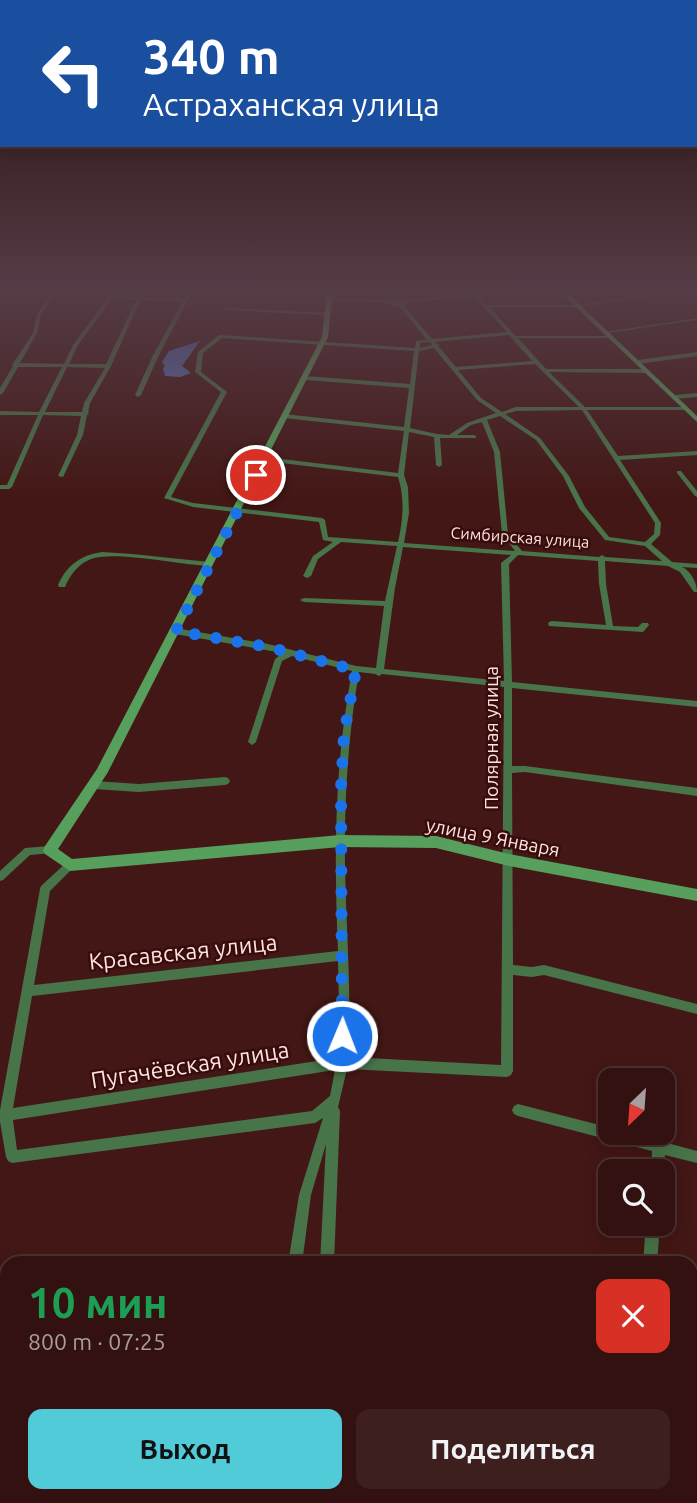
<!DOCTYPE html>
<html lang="ru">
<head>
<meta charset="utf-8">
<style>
	:root { --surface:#321110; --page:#3d1f1e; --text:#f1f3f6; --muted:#a89d9f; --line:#4d3130; --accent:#52cbd8 }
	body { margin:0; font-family:Ubuntu,sans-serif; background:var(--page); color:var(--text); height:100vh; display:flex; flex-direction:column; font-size:26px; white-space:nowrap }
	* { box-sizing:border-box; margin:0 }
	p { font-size:23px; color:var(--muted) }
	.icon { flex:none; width:38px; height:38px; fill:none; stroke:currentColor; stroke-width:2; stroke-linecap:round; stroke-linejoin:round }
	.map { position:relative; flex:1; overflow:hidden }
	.drawer { position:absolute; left:0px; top:1256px; width:698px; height:247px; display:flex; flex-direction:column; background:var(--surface); border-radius:21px 21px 0 0; box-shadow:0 4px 18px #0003,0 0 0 2px var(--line) }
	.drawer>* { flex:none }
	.top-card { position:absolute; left:0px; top:0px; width:698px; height:147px; box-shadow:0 4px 18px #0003,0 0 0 2px var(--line); background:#1a4fa0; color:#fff; overflow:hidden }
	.needle { width:46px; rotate:205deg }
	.buttons { position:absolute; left:598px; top:1068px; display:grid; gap:14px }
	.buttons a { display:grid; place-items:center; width:77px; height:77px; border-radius:14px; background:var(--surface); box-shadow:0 4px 18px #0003,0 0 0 2px var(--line); font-size:35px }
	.pin { position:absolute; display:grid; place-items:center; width:60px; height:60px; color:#fff; margin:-30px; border:4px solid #fff; border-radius:50%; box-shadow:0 2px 7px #0007 }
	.me { position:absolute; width:77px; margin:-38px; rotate:1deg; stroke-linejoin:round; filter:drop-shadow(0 0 5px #0008) }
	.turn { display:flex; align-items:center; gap:24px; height:147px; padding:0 28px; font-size:32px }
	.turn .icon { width:91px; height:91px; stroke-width:2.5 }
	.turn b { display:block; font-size:49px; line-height:60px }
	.round { display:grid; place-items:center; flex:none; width:74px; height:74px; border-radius:14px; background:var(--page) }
	.headline { display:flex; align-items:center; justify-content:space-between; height:119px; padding:0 28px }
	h1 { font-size:42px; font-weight:700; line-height:52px; color:#1e9e55 }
	.button { display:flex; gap:14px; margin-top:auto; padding:14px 28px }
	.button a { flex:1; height:80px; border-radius:14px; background:var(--accent); color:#111; font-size:28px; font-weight:700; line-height:80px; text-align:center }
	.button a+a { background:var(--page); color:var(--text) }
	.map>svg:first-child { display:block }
	.water { fill:#5373bd }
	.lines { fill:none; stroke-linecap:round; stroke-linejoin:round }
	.street { fill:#48744a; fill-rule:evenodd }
	.secondary { fill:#579f5c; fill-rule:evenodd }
	.route { stroke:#1a73e8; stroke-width:12; stroke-dasharray:0 21.6 }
	.labels { text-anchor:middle; stroke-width:5; stroke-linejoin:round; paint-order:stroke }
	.far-street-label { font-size:16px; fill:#fce2e0; stroke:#380c0b }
	.street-label { font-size:19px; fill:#fce2e0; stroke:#380c0b }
	.near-street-label { font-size:23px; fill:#fce2e0; stroke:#380c0b }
</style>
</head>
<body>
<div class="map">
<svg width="697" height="1503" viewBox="0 0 697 1503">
	<rect width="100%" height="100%" fill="#431715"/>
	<polygon class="water" points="200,341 182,366 191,373 180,377 165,376 163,368 165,366 162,362 169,351"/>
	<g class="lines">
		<g class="street">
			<path d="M55 289H59L41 314 37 333 20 363 64 364 73 345 107 299V297L115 289H119L114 297H137L141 289H145L141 297 184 299 190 289H215L213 290 193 291 159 355 141 395 138 397 135 395 153 355 183 301 140 300 111 366 90 403 88 413 89 414 87 415 83 435 63 477 58 476 77 435 81 416 43 415 12 487 9 489H0V485H7L38 415H0V411L39 412 62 367H18L3 393 0 395V388L13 366 12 365 33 333 37 314ZM112 299 136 300 106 364H69L78 345ZM67 367 105 368 84 403 82 412H45Z"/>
			<path d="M334 289H338V292L333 299 382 300 397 303 386 289H390L402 303 406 300 473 294 469 289H473L487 305H577L687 289H695L577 307H490L515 336H613L615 337 613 338H518L546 369H647L650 371 647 373 549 372 585 407H686V409L684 410H587L618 456 697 451V455L620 460 661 523 660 535 651 544 672 562 697 564V568L682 567C691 571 697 583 697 592H694L680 572 668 566 605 561 606 584 613 626 638 627 642 623H648L649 625 643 632 549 626 548 624 549 622 552 621 606 625 599 584 598 561 518 555 509 564 512 682 697 701V707L512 688V766H525L697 788V796L525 772 512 773 513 965 532 967 544 965 697 1004V1014L544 975 532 977 513 975V1071L511 1075 507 1077 347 1069 338 1107 340 1111 334 1264H320L326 1144 311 1195 302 1264H288L299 1195 323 1118 315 1123 12 1163 8 1161 6 1157 0 1122V1110L40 889 41 886 67 862 70 861 73 862 75 865 73 868 50 891 34 985 338 951C334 854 334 767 352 671L292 656 282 661 256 742 252 745 248 742 275 659 283 653 175 634 171 631 175 628 268 644 356 666 376 668 384 606 304 602 300 600 304 598 385 601 397 546 341 542 318 559 311 576 307 578 303 576 313 556 333 542 323 540 319 522 193 507 164 498 221 392 195 372 198 352 219 335 415 348 416 341 427 340 400 307 382 302 327 301V299L334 292ZM475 297 507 332 432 339 405 307 408 302ZM509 335 532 361 456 367 439 347V345L434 342ZM222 338 414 351 410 384 305 376 302 378 305 380 409 388 404 427 284 414 281 416 284 418 404 431 398 473 265 457 262 459 265 461 398 477C405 499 403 520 398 542L328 537 325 520 322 518 193 503 171 497 227 392 201 372 203 353ZM430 342 432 345 420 348V343ZM434 348 477 400 496 413 467 423 449 435 437 434 410 428 419 351ZM535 364 579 407H516L502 412 481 398 458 370ZM582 410 655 523 654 534 645 542 609 537 585 507 569 476 540 438 505 414 516 411ZM500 416 536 440 563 476 579 508 605 540 645 546 662 561 605 557 602 555 599 557 522 551 508 534 500 452 487 420ZM482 422 494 452 502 534 515 551 404 543 409 513 408 487 404 475 409 432 434 437 436 465 439 467 442 465 440 438H476V436L474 435H457L471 425ZM403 547 511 555 501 563 504 681 384 669 395 588ZM359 672 375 674 379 676 382 674 504 687 501 1065 348 1057C352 993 346 929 345 865 344 800 348 736 359 672ZM338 961 339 1006 336 1058 13 1108 32 996ZM335 1070 330 1096 312 1111 17 1150 13 1120Z"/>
			<polygon points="227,308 329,313 331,314 329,315 225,310 225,308"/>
			<polygon points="697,318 697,320 607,333 605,332"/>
			<polygon points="697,352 697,356 638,364 635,362 638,360"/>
			<polygon points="697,393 697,397 674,399 671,397 674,395"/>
			<polygon points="677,471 681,471 697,491 697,497 695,496 677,473"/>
			<path d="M102 552 132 554 209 562 213 564 209 566 197 565C172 563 112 551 91 559 78 564 70 575 65 587H59L58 585C67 565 81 555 102 552Z"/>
			<polygon points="225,777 228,778 230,781 228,784 225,785 139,792 94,789 91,788 89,785 91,782 94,781 139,784"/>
			<polygon points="50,846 53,847 55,850 53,853 30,855 3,880 0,881 0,871 25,848"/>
			<polygon points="518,1104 611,1128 611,1132 626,1132 697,1151 697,1163 665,1155 663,1171 651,1171 652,1151 518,1116 514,1114 512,1110 514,1106"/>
			<polygon points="646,1223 660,1223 657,1264 643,1264"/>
			<polygon points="691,1298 697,1300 697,1314 691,1312"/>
			<polygon points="0,1374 7,1375 7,1389 0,1388"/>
			<polygon points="421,1496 438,1496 441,1503 424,1503"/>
		</g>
		<g class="secondary">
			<polygon points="321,289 327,289 332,300 328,337 108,772 58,849 72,859 340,835 436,836 509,854 697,889 697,901 509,866 436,848 340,847 70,871 45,854 43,850 45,846 97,769 322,337 326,300"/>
			<polygon points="557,289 563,289 697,416 697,422"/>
		</g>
	</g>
	<linearGradient id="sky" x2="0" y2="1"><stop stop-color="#250d0c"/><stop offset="0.58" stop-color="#553c46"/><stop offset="1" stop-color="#553c46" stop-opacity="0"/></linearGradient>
	<rect width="697" height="499" fill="url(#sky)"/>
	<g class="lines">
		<polyline class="route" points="256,475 176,631 268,647 356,670 344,734 341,787 342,1036"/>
	</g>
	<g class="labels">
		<g class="far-street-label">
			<text transform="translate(520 537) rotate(4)" y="6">Симбирская улица</text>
		</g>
		<g class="street-label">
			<text transform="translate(491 738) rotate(-90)" y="7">Полярная улица</text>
			<text transform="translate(493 837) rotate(11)" y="7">улица 9 Января</text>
		</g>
		<g class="near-street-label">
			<text transform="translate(183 952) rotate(-6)" y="8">Красавская улица</text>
			<text transform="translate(190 1065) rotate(-9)" y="8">Пугачёвская улица</text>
		</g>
	</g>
</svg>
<div class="buttons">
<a><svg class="needle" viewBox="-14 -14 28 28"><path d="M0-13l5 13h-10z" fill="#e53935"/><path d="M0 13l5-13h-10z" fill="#a89d9f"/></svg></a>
<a><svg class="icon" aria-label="search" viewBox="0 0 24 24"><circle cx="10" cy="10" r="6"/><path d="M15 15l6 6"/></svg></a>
</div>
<div class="pin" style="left:256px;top:475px;background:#d93025"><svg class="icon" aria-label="arrive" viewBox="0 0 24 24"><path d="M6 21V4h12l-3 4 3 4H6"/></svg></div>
<svg class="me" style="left:342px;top:1036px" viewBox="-20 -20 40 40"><circle r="17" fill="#1a73e8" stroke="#fff" stroke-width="3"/><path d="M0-11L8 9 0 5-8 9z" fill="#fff"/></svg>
<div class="top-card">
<div class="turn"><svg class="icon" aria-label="left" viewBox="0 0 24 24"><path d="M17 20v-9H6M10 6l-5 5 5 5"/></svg><div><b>340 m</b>Астраханская улица</div></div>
</div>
<section class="drawer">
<div class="headline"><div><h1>10 мин</h1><p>800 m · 07:25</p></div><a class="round" style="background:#d93025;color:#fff"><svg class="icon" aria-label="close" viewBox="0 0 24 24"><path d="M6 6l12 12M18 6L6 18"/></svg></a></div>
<div class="button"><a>Выход</a><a>Поделиться</a></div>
</section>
</div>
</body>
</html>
